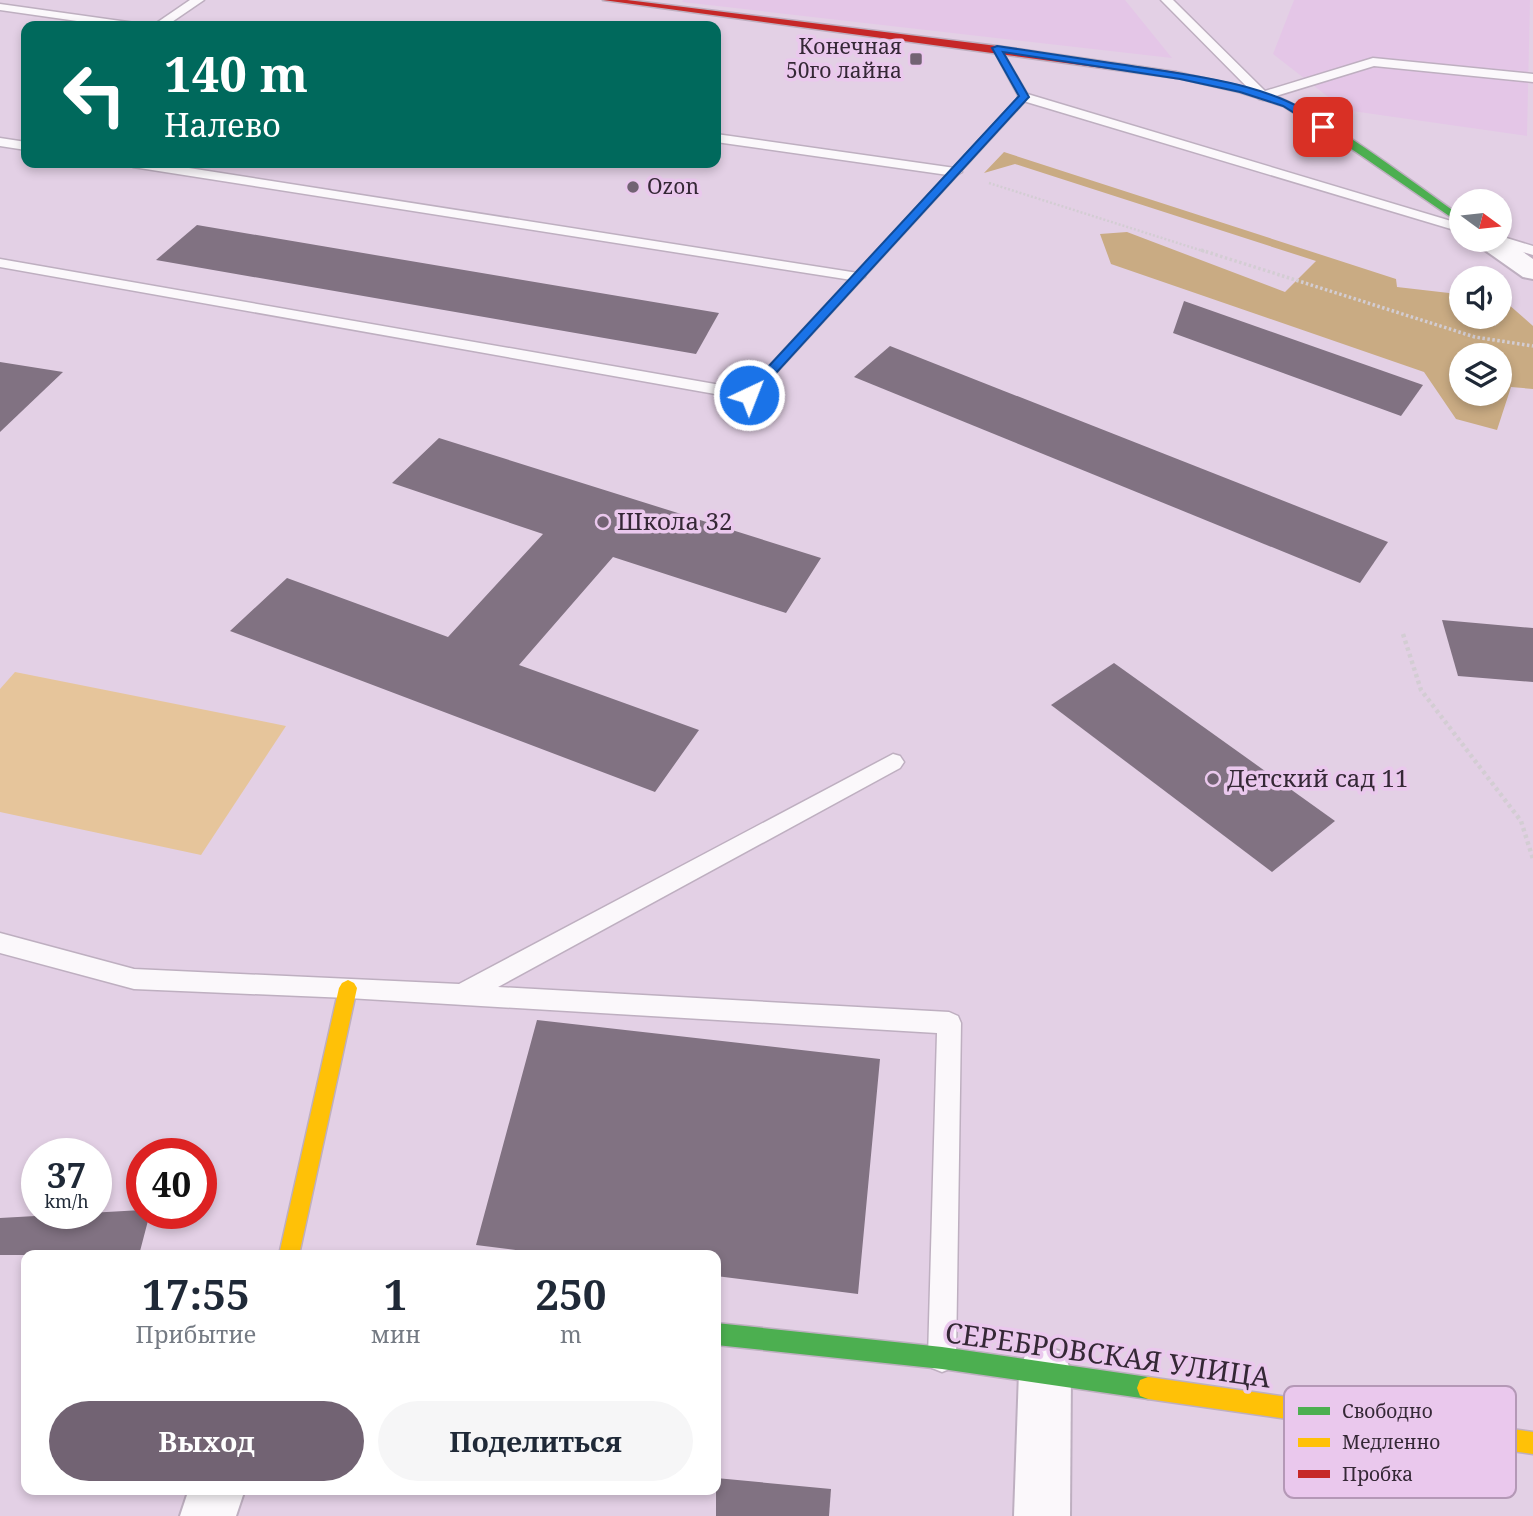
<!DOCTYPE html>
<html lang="ru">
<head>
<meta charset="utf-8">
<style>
	:root { --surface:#fff; --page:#f6f6f7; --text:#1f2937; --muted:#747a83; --accent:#726373 }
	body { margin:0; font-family:"Noto Serif",serif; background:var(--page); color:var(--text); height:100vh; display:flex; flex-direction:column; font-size:26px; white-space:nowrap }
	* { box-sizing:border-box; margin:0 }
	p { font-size:23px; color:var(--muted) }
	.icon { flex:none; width:38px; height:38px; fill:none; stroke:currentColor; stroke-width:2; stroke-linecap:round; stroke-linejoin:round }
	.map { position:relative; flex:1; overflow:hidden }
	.panel { position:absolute; left:21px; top:1250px; width:700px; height:245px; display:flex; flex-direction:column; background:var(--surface); border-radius:14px; box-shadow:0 4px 10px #0003 }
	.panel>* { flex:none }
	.top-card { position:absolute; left:21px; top:21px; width:700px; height:147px; border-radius:14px; box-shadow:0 4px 10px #0003; background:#00695c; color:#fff; overflow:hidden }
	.needle { width:46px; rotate:105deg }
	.tools { position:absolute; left:1449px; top:189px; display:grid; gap:14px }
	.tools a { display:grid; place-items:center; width:63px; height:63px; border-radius:50%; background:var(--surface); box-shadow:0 4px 10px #0003; font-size:35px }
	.speed { position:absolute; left:21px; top:1138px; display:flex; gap:14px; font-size:35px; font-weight:700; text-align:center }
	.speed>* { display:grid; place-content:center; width:91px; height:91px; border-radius:50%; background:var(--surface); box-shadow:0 4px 10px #0003; line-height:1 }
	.speed small { font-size:18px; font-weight:400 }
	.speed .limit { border:10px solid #d22; background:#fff; color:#111 }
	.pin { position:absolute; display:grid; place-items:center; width:60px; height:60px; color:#fff; margin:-30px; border-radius:14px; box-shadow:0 4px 10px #0006 }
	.me { position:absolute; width:77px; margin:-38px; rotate:43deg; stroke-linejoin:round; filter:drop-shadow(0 0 5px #0008) }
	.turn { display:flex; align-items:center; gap:24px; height:147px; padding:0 28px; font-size:32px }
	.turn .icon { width:91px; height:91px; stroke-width:2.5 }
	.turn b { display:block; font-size:49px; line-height:60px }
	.eta { display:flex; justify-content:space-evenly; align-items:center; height:119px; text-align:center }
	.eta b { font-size:42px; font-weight:700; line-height:49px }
	.action { display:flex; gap:14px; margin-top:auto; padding:14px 28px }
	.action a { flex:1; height:80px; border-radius:42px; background:var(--accent); color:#fff; font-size:28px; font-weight:700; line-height:80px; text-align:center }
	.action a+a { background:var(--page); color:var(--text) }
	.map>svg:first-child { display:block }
	.built { fill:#e4c6e7 }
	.green { fill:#e6c59b }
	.forest { fill:#c9ab83; fill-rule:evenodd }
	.building { fill:#817282 }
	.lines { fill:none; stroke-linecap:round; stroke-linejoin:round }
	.lane-casing { stroke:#beafc0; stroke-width:3 }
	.street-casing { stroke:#beafc0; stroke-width:4 }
	.fast-casing { stroke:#beafc0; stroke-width:3 }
	.slow-casing { stroke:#beafc0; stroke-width:3 }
	.jam-casing { stroke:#beafc0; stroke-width:3 }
	.path-far2 { stroke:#d3cdd3; stroke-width:2.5; stroke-dasharray:2 2; stroke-linecap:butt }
	.path-far1 { stroke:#d3cdd3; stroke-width:3.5; stroke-dasharray:2.5 2.5; stroke-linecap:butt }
	.path { stroke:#d3cdd3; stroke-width:4.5; stroke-dasharray:3.5 3.5; stroke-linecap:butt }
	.lane { fill:#fbf8fb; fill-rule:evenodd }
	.street { fill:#fbf8fb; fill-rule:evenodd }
	.fast { fill:#4caf50; fill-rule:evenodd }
	.slow { fill:#ffc107; fill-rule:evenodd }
	.jam { fill:#c62828; fill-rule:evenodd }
	.route { fill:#1a73e8; stroke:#114b97; stroke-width:2 }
	.poi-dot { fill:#726373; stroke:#eac8ed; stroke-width:2.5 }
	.labels { text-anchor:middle; stroke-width:7; stroke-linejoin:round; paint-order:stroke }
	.far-poi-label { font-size:21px; fill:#352836; stroke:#eac8ed; text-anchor:end }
	.poi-label { font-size:24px; fill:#352836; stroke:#eac8ed; text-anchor:start }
	.near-street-label { font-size:28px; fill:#352836; stroke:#eac8ed }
	.key { fill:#eac8ed; stroke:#b498b6; stroke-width:2 }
	.key-label { font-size:19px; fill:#352836 }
</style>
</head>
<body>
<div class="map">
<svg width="1533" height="1516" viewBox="0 0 1533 1516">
	<rect width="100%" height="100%" fill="#e3d0e5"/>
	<g class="built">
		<polygon points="683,0 1125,0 1172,58 682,2"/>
		<polygon points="1294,0 1530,0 1527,136 1345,110 1273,54"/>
	</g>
	<polygon class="green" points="15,672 286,726 201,855 0,812 0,689"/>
	<path class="forest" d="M1004 152 1396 279 1397 287 1449 293 1461 302V317H1482L1496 326V317H1500V297L1533 326V389L1511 387 1497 430 1456 419 1424 372 1111 264 1100 234 1127 232 1285 292 1316 261 1015 164 984 173ZM1461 355H1500V394H1461Z"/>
	<g class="building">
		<polygon points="197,225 719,313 696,354 156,260"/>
		<polygon points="1184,301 1423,385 1401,416 1173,333"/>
		<polygon points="890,346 1388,542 1360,583 854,377"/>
		<polygon points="0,362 63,372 0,432"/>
		<polygon points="439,438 821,558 786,613 613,557 519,665 699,730 655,792 230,631 287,578 448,637 543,534 392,483"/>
		<polygon points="1442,620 1533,628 1533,682 1458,676"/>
		<polygon points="1114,663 1335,821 1272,872 1051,705"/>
		<polygon points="537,1020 880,1059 858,1294 716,1276 716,1255 554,1255 476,1245"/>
		<polygon points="142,1210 142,1213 150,1213 139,1255 0,1255 0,1218"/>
		<polygon points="716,1478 831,1489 829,1516 716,1516"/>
	</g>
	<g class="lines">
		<defs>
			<g id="lane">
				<polygon points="190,0 204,0 166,26 152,26"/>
				<polygon points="1161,0 1173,0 1265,91 1373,58 1533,74 1533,82 1374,66 1263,100 1259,99"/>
				<polygon points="0,4 135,23 141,26 112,26 0,10"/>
				<polygon points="1024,93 1461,224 1461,232 1020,100 1018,97"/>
				<polygon points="716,134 955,168 962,172 955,176 716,142"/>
				<polygon points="0,138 26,142 26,150 0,146"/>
				<polygon points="126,163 157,163 858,273 865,277 858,281 133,167"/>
				<polygon points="1500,236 1533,246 1533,255 1492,243 1490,240 1500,240"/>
				<polygon points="0,259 749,390 757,395 749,400 0,267"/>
				<polygon points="893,754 900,756 904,762 900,768 498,987 949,1012 958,1016 961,1023 956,1358 952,1368 942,1372 932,1368 928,1358 937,1033 348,998 134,989 0,953 0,933 134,969 459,984"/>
			</g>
			<g id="street">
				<polygon points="1500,236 1533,259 1533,279 1523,277 1479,246 1475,240 1500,240"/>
				<polygon points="1045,1346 1064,1353 1071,1372 1070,1516 1014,1516 1019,1372 1026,1353"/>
				<polygon points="189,1489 245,1489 236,1516 180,1516"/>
			</g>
			<g id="fast">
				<polygon points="994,47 1001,49 1029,97 1027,99 753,398 745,398 745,392 1019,97 993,49"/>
				<path d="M1176 72C1213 81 1256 86 1291 103 1348 132 1408 179 1461 216V224L1356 152 1283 106 1239 92 1173 77V73Z"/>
				<polygon points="716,1323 942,1347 1148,1377 1156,1380 1159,1388 1156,1396 1148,1399 942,1369 716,1345"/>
			</g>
			<g id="slow">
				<polygon points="348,980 354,983 357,988 299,1255 279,1255 339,988 342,983"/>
				<polygon points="1148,1377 1533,1432 1533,1454 1148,1399 1140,1396 1137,1388 1140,1380"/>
			</g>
			<polygon id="jam" points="603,0 627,0 997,46 1176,72 1181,75 1176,78"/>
		</defs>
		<use href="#lane" class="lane-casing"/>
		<use href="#street" class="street-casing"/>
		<use href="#fast" class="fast-casing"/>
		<use href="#slow" class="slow-casing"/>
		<use href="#jam" class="jam-casing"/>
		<polyline class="path-far2" points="989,183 1206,252"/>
		<polyline class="path-far1" points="1201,250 1475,337 1533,346"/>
		<polyline class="path" points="1403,634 1421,690 1521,821 1533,859"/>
		<use href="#lane" class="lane"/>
		<use href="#street" class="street"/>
		<use href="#fast" class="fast"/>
		<use href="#slow" class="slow"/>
		<use href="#jam" class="jam"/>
	</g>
	<path class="route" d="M997 46C1039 52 1082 59 1125 65 1187 75 1280 83 1328 127L1320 129 1283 106 1240 92 1180 79 1003 52 1029 97 1027 99 753 398H744V393L1019 96 992 48Z"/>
	<g class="poi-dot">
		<rect x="909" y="52" width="14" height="14" rx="3.5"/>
		<circle cx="633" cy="187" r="7"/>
		<circle cx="603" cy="522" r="7"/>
		<circle cx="1213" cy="779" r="7"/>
	</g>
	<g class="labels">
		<g class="far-poi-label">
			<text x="902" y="54">Конечная<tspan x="902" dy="24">50го лайна</tspan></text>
			<text x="647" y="194" text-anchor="start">Ozon</text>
		</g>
		<g class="poi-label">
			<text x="617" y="530">Школа 32</text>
			<text x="1227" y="787">Детский сад 11</text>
		</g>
		<g class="near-street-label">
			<text transform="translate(1108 1355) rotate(8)" y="10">СЕРЕБРОВСКАЯ УЛИЦА</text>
		</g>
	</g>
	<rect x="1284" y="1386" width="232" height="112" rx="10" class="key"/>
	<rect x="1298" y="1407" width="32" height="8" fill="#4caf50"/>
	<rect x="1298" y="1438" width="32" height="9" fill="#ffc107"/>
	<rect x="1298" y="1470" width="32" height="8" fill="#c62828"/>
	<g class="key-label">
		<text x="1342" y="1418">Свободно</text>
		<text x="1342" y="1449">Медленно</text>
		<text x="1342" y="1481">Пробка</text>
	</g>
</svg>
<div class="tools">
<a><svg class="needle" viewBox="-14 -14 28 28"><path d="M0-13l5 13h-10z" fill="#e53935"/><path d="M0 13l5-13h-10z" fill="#747a83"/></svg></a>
<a><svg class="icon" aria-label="sound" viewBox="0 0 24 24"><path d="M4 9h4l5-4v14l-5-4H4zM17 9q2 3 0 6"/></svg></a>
<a><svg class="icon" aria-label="layers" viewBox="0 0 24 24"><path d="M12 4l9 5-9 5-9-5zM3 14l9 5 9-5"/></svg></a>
</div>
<div class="speed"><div>37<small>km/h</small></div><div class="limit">40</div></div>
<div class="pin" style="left:1323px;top:127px;background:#d93025"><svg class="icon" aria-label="arrive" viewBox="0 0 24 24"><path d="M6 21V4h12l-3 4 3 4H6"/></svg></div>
<svg class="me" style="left:749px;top:395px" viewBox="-20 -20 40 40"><circle r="17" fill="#1a73e8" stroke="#fff" stroke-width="3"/><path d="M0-11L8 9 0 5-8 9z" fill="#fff"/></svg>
<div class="top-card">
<div class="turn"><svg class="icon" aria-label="left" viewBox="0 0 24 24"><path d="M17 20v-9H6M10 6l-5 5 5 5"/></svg><div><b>140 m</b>Налево</div></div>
</div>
<section class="panel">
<div class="eta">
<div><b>17:55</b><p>Прибытие</p></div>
<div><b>1</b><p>мин</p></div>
<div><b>250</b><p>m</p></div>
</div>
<div class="action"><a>Выход</a><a>Поделиться</a></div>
</section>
</div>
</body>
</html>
